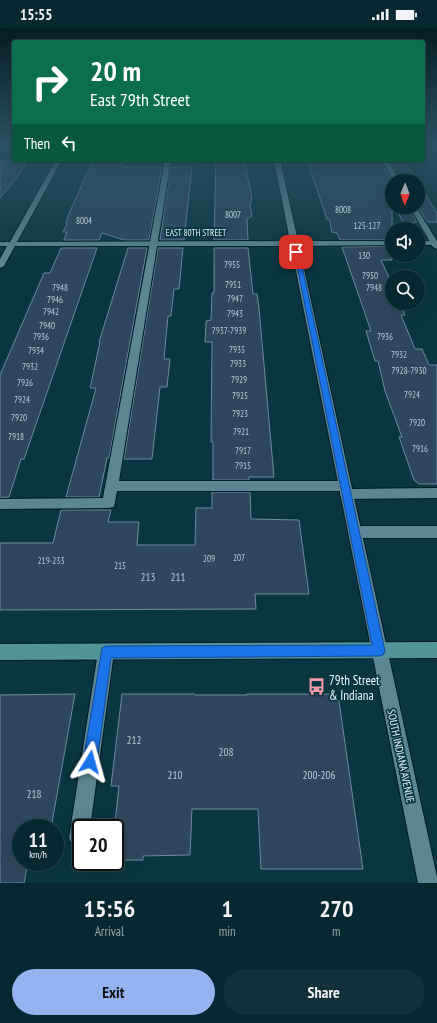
<!DOCTYPE html>
<html lang="en">
<head>
<meta charset="utf-8">
<style>
	:root { --surface:#082831; --page:#113039; --text:#f1f3f6; --muted:#98a6ab; --line:#29444d; --accent:#95b2f1 }
	body { margin:0; font-family:"PT Sans Narrow",sans-serif; background:var(--page); color:var(--text); height:100vh; display:flex; flex-direction:column; font-size:15px; white-space:nowrap }
	* { box-sizing:border-box; margin:0 }
	p { font-size:13px; color:var(--muted) }
	.icon { flex:none; width:22px; height:22px; fill:none; stroke:currentColor; stroke-width:2; stroke-linecap:round; stroke-linejoin:round }
	.map { position:relative; height:855px; overflow:hidden }
	.drawer { display:flex; flex-direction:column; background:var(--surface); flex:1 }
	.drawer>* { flex:none }
	.hud { position:absolute; left:12px; top:12px; width:413px; height:122px; border-radius:4px; box-shadow:0 4px 16px #0002,0 0 0 1px var(--line); background:#0b6e4f; color:#fff; overflow:hidden }
	.needle { width:26px; rotate:181deg }
	.fabs { position:absolute; left:385px; top:146px; display:grid; gap:8px }
	.fabs a { display:grid; place-items:center; width:40px; height:40px; border-radius:50%; background:var(--surface); box-shadow:0 4px 16px #0002,0 0 0 1px var(--line); font-size:20px }
	.speed { position:absolute; left:12px; top:791px; display:flex; gap:8px; font-size:20px; font-weight:700; text-align:center }
	.speed>* { display:grid; place-content:center; width:52px; height:52px; border-radius:50%; background:var(--surface); box-shadow:0 4px 16px #0002,0 0 0 1px var(--line); line-height:1 }
	.speed small { font-size:10px; font-weight:400 }
	.speed .limit { border:2px solid #111; border-radius:6px; background:#fff; color:#111 }
	.pin { position:absolute; display:grid; place-items:center; width:34px; height:34px; color:#fff; margin:-17px; border-radius:8px; box-shadow:0 2px 6px #0006 }
	.me { position:absolute; width:44px; margin:-22px; rotate:8deg; stroke-linejoin:round; filter:drop-shadow(0 0 3px #0008) }
	.turn { display:flex; align-items:center; gap:14px; height:84px; padding:0 12px; font-size:18px }
	.turn .icon { width:52px; height:52px; stroke-width:2.5 }
	.turn b { display:block; font-size:28px; line-height:34px }
	.then { display:flex; align-items:center; height:38px; padding:0 12px; background:#0003; gap:8px; font-size:15px }
	.eta { display:flex; justify-content:space-evenly; align-items:center; height:68px; text-align:center }
	.eta b { font-size:24px; font-weight:800; line-height:28px }
	.action { display:flex; gap:8px; margin-top:auto; padding:8px 12px }
	.action a { flex:1; height:46px; border-radius:24px; background:var(--accent); color:#111; font-size:16px; font-weight:800; line-height:46px; text-align:center }
	.action a+a { background:var(--page); color:var(--text) }
	.status { display:flex; justify-content:space-between; align-items:center; height:28px; padding:0 20px; background:var(--surface); direction:ltr }
	.status svg { height:11px; fill:currentColor }
	.map>svg:first-child { display:block }
	.building { fill:#2f475e; stroke:#6e88a2 }
	.lines { fill:none; stroke-linecap:round; stroke-linejoin:round }
	.service-casing { stroke:#001c24; stroke-width:2 }
	.minor-casing { stroke:#001c24; stroke-width:2 }
	.secondary-casing { stroke:#001c24; stroke-width:2 }
	.service { fill:#5c8693; fill-rule:evenodd }
	.minor { fill:#5c8693; fill-rule:evenodd }
	.secondary { fill:#51949a; fill-rule:evenodd }
	.route { fill:#1a73e8; stroke:#114b97 }
	.labels { text-anchor:middle; stroke-width:3.5; stroke-linejoin:round; paint-order:stroke }
	.number-label { font-size:9px; fill:#b8cbd5 }
	.far-street-label { font-size:9px; fill:#e6f7fd; stroke:#0a3641 }
	.near-number-label { font-size:11px; fill:#b8cbd5 }
	.street-label { font-size:11px; fill:#e6f7fd; stroke:#0a3641 }
	.near-poi-label { font-size:13px; fill:#e6f7fd; stroke:#0a3641; text-anchor:start }
</style>
</head>
<body>
<div class="status"><b>15:55</b><svg viewBox="0 0 49 12"><path d="M0 12V9h3v3zM5 12V6h3v6zM10 12V3h3v9zM15 12V0h3v12zM26 1h20v11H26zM47 4h2v5h-2z"/></svg></div>
<div class="map">
<svg width="437" height="855" viewBox="0 0 437 855">
	<rect width="100%" height="100%" fill="#0a3641"/>
	<g class="building">
		<polygon points="0,132 28,132 17,149 0,170"/>
		<polygon points="97,132 122,132 122,134 124,134 122,139 162,139 149,212 124,212 102,205 99,212 64,212 67,204 63,204 67,196 66,196 68,188 92,134 96,134"/>
		<polygon points="216,132 244,132 252,170 250,177 252,188 247,191 248,212 214,212"/>
		<polygon points="307,132 381,132 392,153 392,212 340,212 337,205 332,204 329,191 327,191"/>
		<polygon points="390,132 404,132 417,153 401,153"/>
		<polygon points="171,139 192,139 184,212 160,212"/>
		<polygon points="418,155 437,185 437,194 427,194 418,179"/>
		<polygon points="396,179 409,179 417,194 403,195"/>
		<polygon points="392,218 392,232 381,232 392,256 392,275 400,275 405,287 401,287 415,321 422,321 429,337 437,337 437,456 419,456 414,452 399,409 402,409 385,363 378,333 375,333 366,303 371,303 342,219"/>
		<polygon points="61,220 97,220 24,431 21,431 9,469 0,470 0,347 44,245 50,245"/>
		<polygon points="128,220 147,220 109,430 107,430 99,469 66,469 96,360 90,360 100,314 99,314"/>
		<polygon points="158,220 183,220 179,261 174,261 171,288 168,288 164,331 170,331 167,359 160,359 152,431 124,431"/>
		<polygon points="214,220 248,220 253,266 257,266 259,280 274,449 249,449 249,452 213,452 213,414 211,414 212,314 205,314 206,293 211,292 212,265 214,265"/>
		<polygon points="212,464 250,464 251,491 299,492 309,566 255,566 256,581 0,582 0,515 53,515 61,482 111,482 108,494 139,494 137,517 195,517 196,480 212,480"/>
		<polygon points="75,666 51,800 21,800 21,834 28,834 24,855 0,855 0,667"/>
		<polygon points="122,666 195,666 195,667 247,667 247,666 329,666 339,673 363,841 261,841 258,781 192,781 190,827 143,828 143,832 115,832 115,795 119,758 111,758"/>
	</g>
	<g class="lines">
		<defs>
			<g id="service">
				<polygon points="165,132 171,132 119,453 345,453 349,455 351,458 350,461 437,460 437,470 346,471 341,469 340,466 341,463 117,463 114,479 109,480 0,481 0,471 103,470"/>
				<polygon points="382,132 388,132 400,153 394,153"/>
				<polygon points="410,179 416,179 437,213 437,221 433,219"/>
				<polygon points="355,498 437,498 437,510 355,510 350,508 348,504 350,500"/>
				<polygon points="106,616 112,619 114,624 90,800 81,800 81,819 79,820 72,817 69,810 98,624 100,619"/>
			</g>
			<g id="minor">
				<polygon points="56,132 62,132 17,214 290,213 274,132 280,132 298,213 392,213 392,217 299,218 437,849 437,855 418,855 291,218 15,218 4,238 0,240 0,231 7,218 0,218 0,214 10,214"/>
				<rect x="418" y="213" width="19" height="4"/>
			</g>
			<polygon id="secondary" points="437,614 437,630 0,632 0,616"/>
		</defs>
		<use href="#service" class="service-casing"/>
		<use href="#minor" class="minor-casing"/>
		<use href="#secondary" class="secondary-casing"/>
		<use href="#service" class="service"/>
		<use href="#minor" class="minor"/>
		<use href="#secondary" class="secondary"/>
	</g>
	<linearGradient id="sky" x2="0" y2="1"><stop stop-color="#061e24"/><stop offset="0.49" stop-color="#2d5265"/><stop offset="1" stop-color="#2d5265" stop-opacity="0"/></linearGradient>
	<rect width="437" height="236" fill="url(#sky)"/>
	<polygon class="route" points="294,222 299,224 385,623 383,627 379,628 111,630 97,734 95,739 90,741 85,739 83,734 102,620 106,618 372,617"/>
	<defs>
		<symbol id="bus-bare" viewBox="-9 -9 18 18"><path d="M-5-6H5V4H4V6H2V4H-2V6H-4V4H-5ZM-3.5-4V0h7V-4ZM-3.5 1.2v1.5H-2V1.2ZM2 1.2v1.5H3.5V1.2Z" fill="#f39aaa" stroke="#0a3641" stroke-width="2.5" paint-order="stroke"/></symbol>
	</defs>
	<g fill-rule="evenodd">
		<use href="#bus-bare" x="304" y="646" width="25" height="25"/>
	</g>
	<g class="labels">
		<g class="number-label">
			<text x="343" y="185">8008</text>
			<text x="233" y="190">8007</text>
			<text x="84" y="196">8004</text>
			<text x="367" y="201">125-127</text>
			<text x="364" y="231">130</text>
			<text x="232" y="240">7955</text>
			<text x="370" y="251">7950</text>
			<text x="233" y="260">7951</text>
			<text x="60" y="263">7948</text>
			<text x="374" y="263">7948</text>
			<text x="235" y="274">7947</text>
			<text x="55" y="275">7946</text>
			<text x="51" y="287">7942</text>
			<text x="235" y="289">7943</text>
			<text x="47" y="301">7940</text>
			<text x="229" y="306">7937-7939</text>
			<text x="41" y="312">7936</text>
			<text x="385" y="312">7936</text>
			<text x="237" y="325">7935</text>
			<text x="36" y="326">7934</text>
			<text x="399" y="330">7932</text>
			<text x="238" y="339">7933</text>
			<text x="30" y="342">7932</text>
			<text x="409" y="346">7928-7930</text>
			<text x="239" y="355">7929</text>
			<text x="25" y="358">7926</text>
			<text x="412" y="370">7924</text>
			<text x="240" y="371">7925</text>
			<text x="22" y="375">7924</text>
			<text x="240" y="389">7923</text>
			<text x="19" y="393">7920</text>
			<text x="417" y="398">7920</text>
			<text x="241" y="407">7921</text>
			<text x="16" y="412">7918</text>
			<text x="420" y="424">7916</text>
			<text x="243" y="426">7917</text>
			<text x="243" y="441">7915</text>
			<text x="239" y="533">207</text>
			<text x="209" y="534">209</text>
			<text x="51" y="536">219-233</text>
			<text x="120" y="541">215</text>
		</g>
		<g class="far-street-label">
			<text x="196" y="208">EAST 80TH STREET</text>
		</g>
		<g class="near-number-label">
			<text x="148" y="553">213</text>
			<text x="178" y="553">211</text>
			<text x="134" y="716">212</text>
			<text x="226" y="728">208</text>
			<text x="175" y="751">210</text>
			<text x="319" y="751">200-206</text>
			<text x="34" y="770">218</text>
		</g>
		<g class="street-label">
			<text transform="translate(401 728) rotate(78)" y="4">SOUTH INDIANA AVENUE</text>
		</g>
		<g class="near-poi-label">
			<text x="329" y="657">79th Street<tspan x="329" dy="15">&amp; Indiana</tspan></text>
		</g>
	</g>
</svg>
<div class="fabs">
<a><svg class="needle" viewBox="-14 -14 28 28"><path d="M0-13l5 13h-10z" fill="#e53935"/><path d="M0 13l5-13h-10z" fill="#98a6ab"/></svg></a>
<a><svg class="icon" aria-label="sound" viewBox="0 0 24 24"><path d="M4 9h4l5-4v14l-5-4H4zM17 9q2 3 0 6"/></svg></a>
<a><svg class="icon" aria-label="search" viewBox="0 0 24 24"><circle cx="10" cy="10" r="6"/><path d="M15 15l6 6"/></svg></a>
</div>
<div class="speed"><div>11<small>km/h</small></div><div class="limit">20</div></div>
<div class="pin" style="left:296px;top:224px;background:#d93025"><svg class="icon" aria-label="arrive" viewBox="0 0 24 24"><path d="M6 21V4h12l-3 4 3 4H6"/></svg></div>
<svg class="me" style="left:90px;top:734px" viewBox="-20 -20 40 40"><path d="M0-17L14 15 0 8-14 15z" fill="#1a73e8" stroke="#fff" stroke-width="4"/></svg>
<div class="hud">
<div class="turn"><svg class="icon" aria-label="right" viewBox="0 0 24 24"><path d="M7 20v-9h11M14 6l5 5-5 5"/></svg><div><b>20 m</b>East 79th Street</div></div>
<div class="then">Then<svg class="icon" aria-label="left" viewBox="0 0 24 24"><path d="M17 20v-9H6M10 6l-5 5 5 5"/></svg></div>
</div>
</div>
<section class="drawer">
<div class="eta">
<div><b>15:56</b><p>Arrival</p></div>
<div><b>1</b><p>min</p></div>
<div><b>270</b><p>m</p></div>
</div>
<div class="action"><a>Exit</a><a>Share</a></div>
</section>
</body>
</html>
